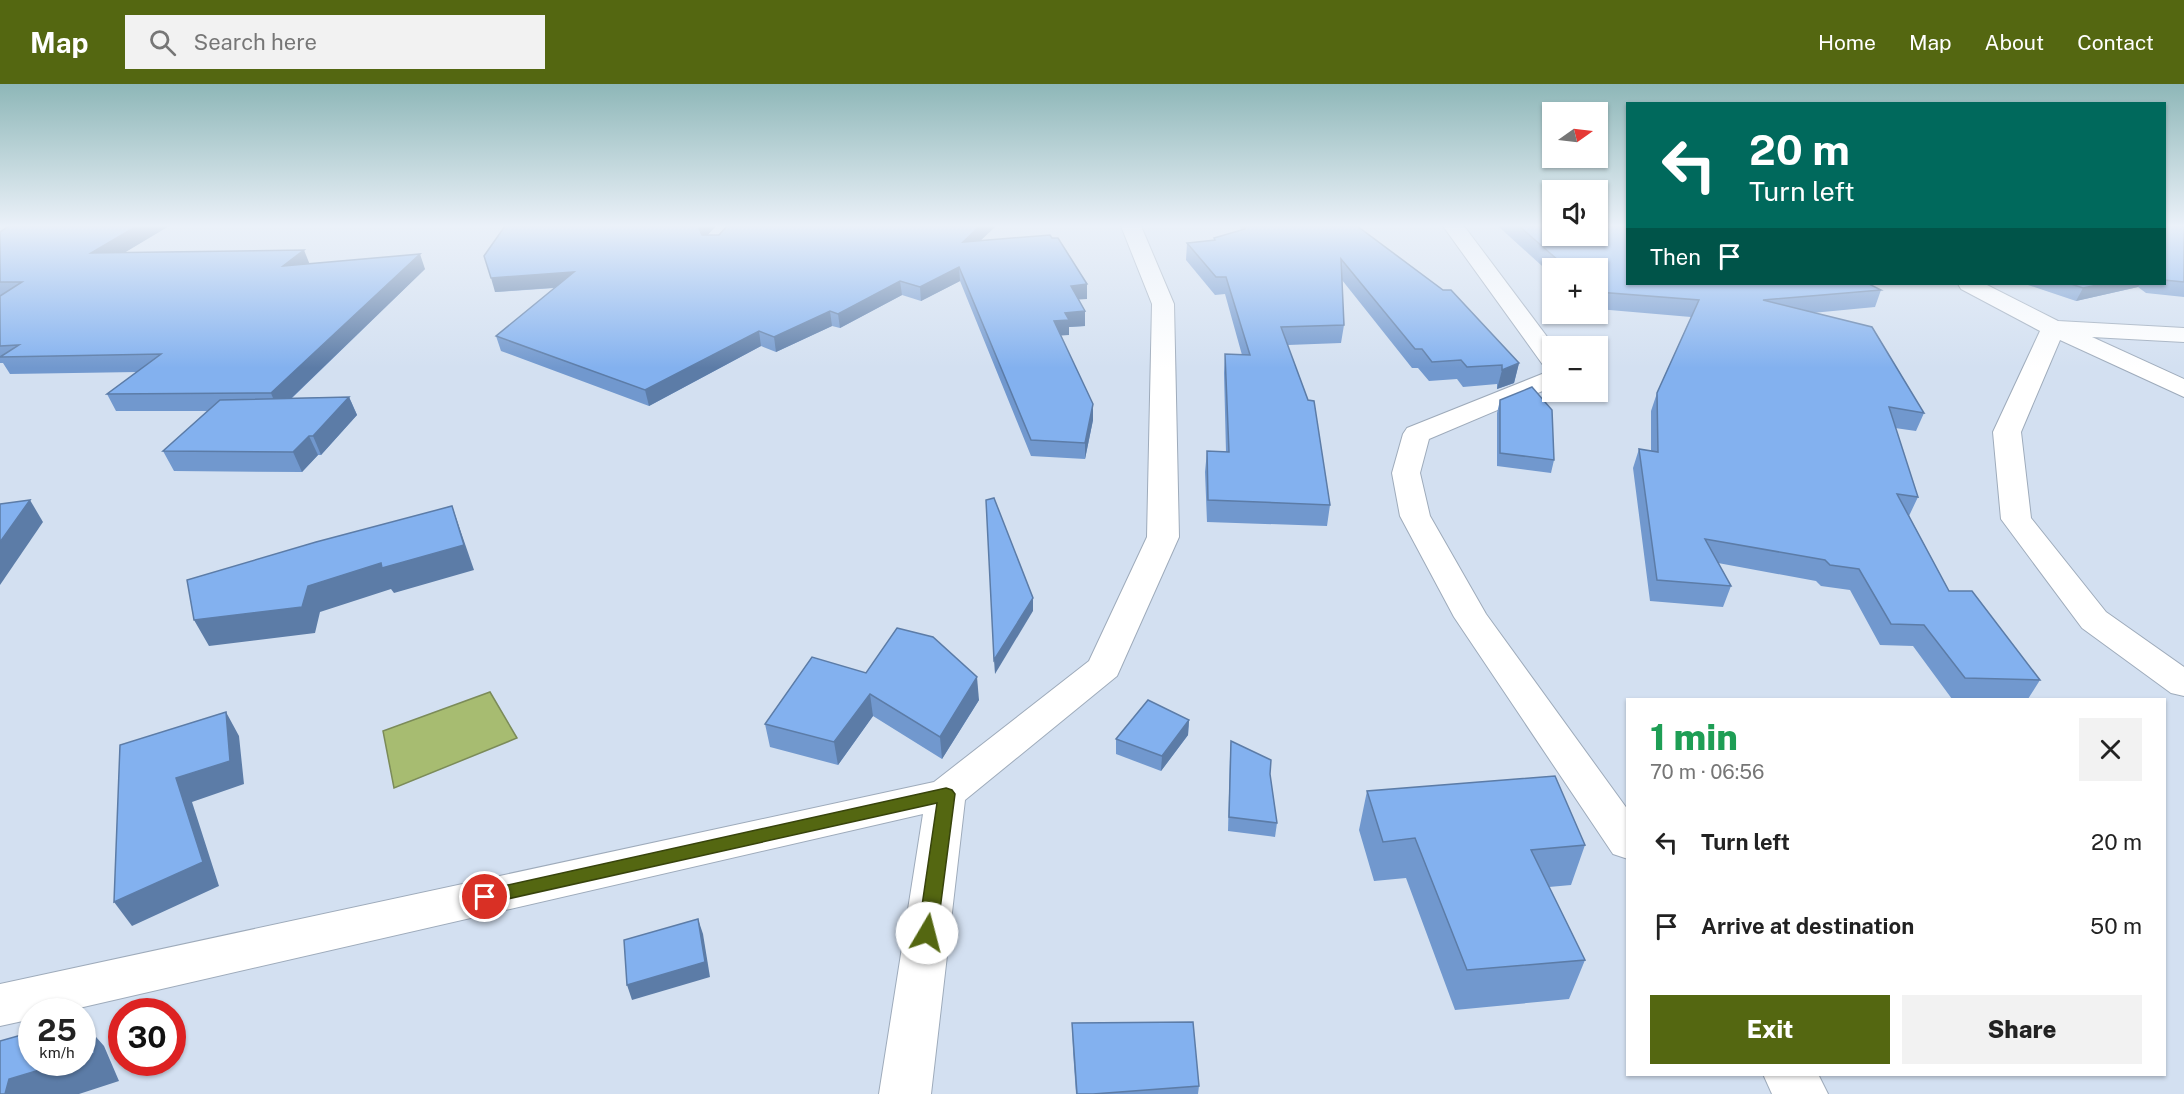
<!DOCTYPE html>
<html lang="en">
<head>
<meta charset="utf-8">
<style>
	:root { --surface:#fff; --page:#f2f2f2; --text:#222; --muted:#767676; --accent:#546711 }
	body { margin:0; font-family:"Public Sans",sans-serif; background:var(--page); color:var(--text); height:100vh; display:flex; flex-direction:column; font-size:22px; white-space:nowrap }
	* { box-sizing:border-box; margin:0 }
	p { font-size:20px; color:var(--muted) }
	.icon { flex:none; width:33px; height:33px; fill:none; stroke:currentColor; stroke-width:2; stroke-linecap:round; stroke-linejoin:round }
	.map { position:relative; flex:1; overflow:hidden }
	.side { position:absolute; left:1626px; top:614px; width:540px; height:378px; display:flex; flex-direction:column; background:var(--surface); border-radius:0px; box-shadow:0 2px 4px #0004 }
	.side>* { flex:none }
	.top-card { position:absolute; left:1626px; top:18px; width:540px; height:183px; border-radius:0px; box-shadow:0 2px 4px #0004; background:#00695c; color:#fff; overflow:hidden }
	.needle { width:39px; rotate:76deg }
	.buttons { position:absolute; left:1542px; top:18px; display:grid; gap:12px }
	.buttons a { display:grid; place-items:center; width:66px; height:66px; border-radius:0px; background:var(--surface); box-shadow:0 2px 4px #0004; font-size:30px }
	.speed { position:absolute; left:18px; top:914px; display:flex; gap:12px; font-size:30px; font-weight:700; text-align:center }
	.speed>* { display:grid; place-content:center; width:78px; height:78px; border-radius:50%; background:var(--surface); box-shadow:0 2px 4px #0004; line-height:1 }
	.speed small { font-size:15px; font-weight:400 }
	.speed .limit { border:9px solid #d22; background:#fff; color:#111 }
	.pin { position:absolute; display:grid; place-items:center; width:51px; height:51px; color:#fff; margin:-26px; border:3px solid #fff; border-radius:50%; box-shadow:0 2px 6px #0007 }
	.me { position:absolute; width:66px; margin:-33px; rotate:8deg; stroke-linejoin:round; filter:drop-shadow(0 0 4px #0008) }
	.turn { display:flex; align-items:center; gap:21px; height:126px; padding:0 24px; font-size:27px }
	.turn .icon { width:78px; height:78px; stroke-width:2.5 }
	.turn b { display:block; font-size:42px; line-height:51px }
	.then { display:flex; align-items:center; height:57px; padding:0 24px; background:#0003; gap:12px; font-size:22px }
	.round { display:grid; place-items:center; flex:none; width:63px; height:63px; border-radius:0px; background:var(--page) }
	.overview { display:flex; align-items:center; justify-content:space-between; height:102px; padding:0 24px }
	h1 { font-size:36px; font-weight:800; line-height:45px; color:#1e9e55 }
	.primary-button { display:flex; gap:12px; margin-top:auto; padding:12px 24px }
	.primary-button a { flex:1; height:69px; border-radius:0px; background:var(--accent); color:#fff; font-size:24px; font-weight:800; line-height:69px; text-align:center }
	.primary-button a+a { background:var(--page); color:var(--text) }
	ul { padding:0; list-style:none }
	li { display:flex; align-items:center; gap:18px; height:84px; padding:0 24px }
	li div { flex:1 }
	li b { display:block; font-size:22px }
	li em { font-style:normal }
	header { display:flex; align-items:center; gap:36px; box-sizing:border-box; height:84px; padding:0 30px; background:var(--accent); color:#fff }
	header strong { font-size:28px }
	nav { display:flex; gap:33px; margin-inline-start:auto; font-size:21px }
	.search { width:420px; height:54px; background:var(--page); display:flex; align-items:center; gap:15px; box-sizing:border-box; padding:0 21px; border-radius:0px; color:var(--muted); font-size:22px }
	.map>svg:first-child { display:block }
	.water { fill:#a7bc71; stroke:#7b8b59; stroke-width:1.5 }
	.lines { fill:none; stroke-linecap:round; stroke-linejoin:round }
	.minor-casing { stroke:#9eabbb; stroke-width:2 }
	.minor { fill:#fff; fill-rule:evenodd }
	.wall { fill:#7198ce }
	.shaded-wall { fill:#5c7ca7 }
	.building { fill:#83b1ef; stroke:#5c7ca7; stroke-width:1.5 }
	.route { fill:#546711; stroke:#37430b; stroke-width:1.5 }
</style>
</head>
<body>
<header>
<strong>Map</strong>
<div class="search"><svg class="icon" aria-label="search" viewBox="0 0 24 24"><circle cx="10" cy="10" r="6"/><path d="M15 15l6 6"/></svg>Search here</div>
<nav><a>Home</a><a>Map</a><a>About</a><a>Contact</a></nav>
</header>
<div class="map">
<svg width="2184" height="1010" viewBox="0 0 2184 1010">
	<rect width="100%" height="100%" fill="#d3e0f1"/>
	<polygon class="water" points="490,608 517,654 394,704 383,647"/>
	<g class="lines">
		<defs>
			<g id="minor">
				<polygon points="1121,142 1141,142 1174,220 1179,453 1117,592 965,716 931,1010 879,1010 923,730 66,927 32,927 32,935 0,942 0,900 934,698 1089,577 1147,453 1152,220"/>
				<polygon points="1443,142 1464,142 1554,262 1552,262 1552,283 1543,281"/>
				<polygon points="1958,200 1985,200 2058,237 2184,244 2184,258 2092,253 2184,295 2184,313 2060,256 2021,348 2031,434 2106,528 2184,583 2184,612 2171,609 2082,544 2001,435 1993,348 2040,247 1961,205"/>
				<polygon points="1552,286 1552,303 1429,355 1420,389 1430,432 1486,530 1628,726 1628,775 1613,770 1454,533 1400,432 1392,389 1403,350 1407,344"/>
				<polygon points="1763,990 1818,990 1828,1010 1772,1010"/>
			</g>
		</defs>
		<use href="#minor" class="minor-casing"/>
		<use href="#minor" class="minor"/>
	</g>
	<g class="wall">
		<polygon points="169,142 125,168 309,180 425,185 292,314 349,313 357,331 321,371 318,371 302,388 174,387 163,367 208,327 116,327 107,310 137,288 10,290 3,279 0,279 0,148"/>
		<polygon points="505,142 716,142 707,151 719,151 727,142 995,142 980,157 1087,200 1087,215 1078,215 1085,227 1085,242 1069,243 1069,251 1060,251 1093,336 1085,375 1031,372 960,197 921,217 902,211 840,244 832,242 776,268 761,262 649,322 501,267 496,252 555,204 495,208"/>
		<polygon points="1240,142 1357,142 1519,279 1514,299 1497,305 1497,300 1463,303 1457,295 1429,297 1418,284 1412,284 1342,196 1344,241 1341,259 1288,261 1330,421 1327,442 1207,438 1205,388 1207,367 1226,368 1224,289 1225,270 1242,271 1225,210 1215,211 1186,176 1187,159 1214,156 1214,154 1241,146"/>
		<polygon points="1498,142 1552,142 1881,206 1875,223 1812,229 1924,329 1916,347 1895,344 1918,413 1909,432 1949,507 2040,596 2028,615 1952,615 1913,562 1880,561 1850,506 1821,502 1816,497 1718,479 1731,502 1723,523 1650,517 1633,384 1639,365 1651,367 1651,327 1657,309 1691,233 1598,225 1598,184 1552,184 1552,191"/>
		<polygon points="2164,142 2184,142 2184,213 2146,209 2138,203 2076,217 2025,200 2164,200"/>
		<polygon points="1500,316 1554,376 1551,389 1497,382 1497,329"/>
		<polygon points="866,589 979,616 942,675 873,632 838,681 770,663 765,640"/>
		<polygon points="1189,636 1188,651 1161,687 1116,670 1116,655"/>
		<polygon points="1231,657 1270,690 1277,739 1275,753 1228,747 1230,672"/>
		<polygon points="1367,707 1585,761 1571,801 1549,803 1585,876 1569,915 1455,926 1406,794 1374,797 1359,746"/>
		<polygon points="1072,939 1199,1002 1198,1010 1076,1010 1073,967"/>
	</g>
	<g class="shaded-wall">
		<polygon points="137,142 169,142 99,184 91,169"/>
		<polygon points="700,142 716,142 701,158 699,144"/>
		<polygon points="980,142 995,143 964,172 963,158"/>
		<polygon points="304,166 310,181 283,182"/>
		<polygon points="420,170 425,185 278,327 271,309"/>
		<polygon points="959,183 960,197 921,217 920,203"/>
		<polygon points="574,188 578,202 495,208 491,194"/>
		<polygon points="900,197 902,211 840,244 838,230"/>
		<polygon points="1087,200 1087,215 1071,216 1071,202"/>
		<polygon points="2102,200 2140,200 2138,203 2076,217 2083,204"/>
		<polygon points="830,227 832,242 776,268 774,253"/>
		<polygon points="1085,227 1085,242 1069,243 1069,251 1054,252 1054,237 1065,229"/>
		<polygon points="759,247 761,262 649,322 645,306"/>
		<polygon points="1519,279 1514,299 1497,305 1502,286"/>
		<polygon points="349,313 357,331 321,371 313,352"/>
		<polygon points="1093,320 1093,336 1085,375 1085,359"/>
		<polygon points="309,352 318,371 302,388 293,368"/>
		<polygon points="30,416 43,438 0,501 0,458"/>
		<polygon points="452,422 474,486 394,509 391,505 320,528 315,549 209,562 194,536 308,502"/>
		<polygon points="1033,514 1033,527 995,590 994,576"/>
		<polygon points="977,593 979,616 942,675 940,653"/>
		<polygon points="870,610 873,632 838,681 834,658"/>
		<polygon points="226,628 239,652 244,700 192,718 219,802 132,842 114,818 176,694"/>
		<polygon points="1189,636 1188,651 1161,687 1162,672"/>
		<polygon points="698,835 703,850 710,893 632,916 627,901"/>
		<polygon points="82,937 104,962 119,997 79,1010 5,1010 9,995 66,978 82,978"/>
	</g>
	<g class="building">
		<polygon points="9,142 137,142 91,169 304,166 283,182 420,170 271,309 107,310 161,270 0,273 19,261 0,262 0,212 22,198 0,198 0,148"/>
		<polygon points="505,142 700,142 699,144 702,151 719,151 727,142 980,142 963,158 1050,151 1052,154 1058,154 1087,200 1071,202 1085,227 1065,229 1069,236 1054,237 1093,320 1085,359 1031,356 959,183 920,203 900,197 838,230 830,227 774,253 759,247 645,306 496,252 574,188 491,194 484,172"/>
		<polygon points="1245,142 1357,142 1443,206 1451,206 1519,279 1502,286 1502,281 1467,283 1461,276 1432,278 1422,265 1415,265 1341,175 1344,241 1281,243 1308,316 1314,317 1330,421 1208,416 1207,367 1229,368 1225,270 1250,271 1226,193 1216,193 1187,159 1215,156 1214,154 1245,145"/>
		<polygon points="1519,142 1552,142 1552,152 1598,152 1598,142 1628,142 1628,200 1869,200 1881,206 1763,216 1872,243 1924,329 1889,323 1918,413 1897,410 1949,507 1972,507 2040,596 1965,594 1924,541 1891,540 1859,485 1830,481 1825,476 1705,455 1731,502 1657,496 1639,365 1658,368 1657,309 1699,216 1598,208 1598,184 1567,184"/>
		<polygon points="2164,142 2184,142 2184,198 2164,196"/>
		<polygon points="2071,200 2102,200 2083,204"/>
		<polygon points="1532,303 1552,326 1554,376 1500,369 1500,316"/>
		<polygon points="349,313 313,352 309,352 293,368 163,367 220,316"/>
		<polygon points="994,414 1033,514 994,576 986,416"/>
		<polygon points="30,416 0,458 0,420"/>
		<polygon points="452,422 464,461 382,484 381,479 308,502 302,523 194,536 187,496 316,458"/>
		<polygon points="897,544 933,553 977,593 940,653 870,610 834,658 765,640 812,573 866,589"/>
		<polygon points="1148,616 1189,636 1162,672 1116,655"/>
		<polygon points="226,628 230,677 176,694 203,778 114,818 120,661"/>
		<polygon points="1231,657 1271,676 1270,690 1277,739 1229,733"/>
		<polygon points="1555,692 1585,761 1531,766 1585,876 1467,886 1415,754 1383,758 1367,707"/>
		<polygon points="698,835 705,878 627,901 624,856"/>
		<polygon points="1193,938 1199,1002 1093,1010 1077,1010 1072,939"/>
		<polygon points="82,941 95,969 82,973"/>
		<polygon points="32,948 32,978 66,978 9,995 5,1010 0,1010 0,957"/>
	</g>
	<linearGradient id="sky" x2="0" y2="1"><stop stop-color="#8eb7b8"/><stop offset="0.5" stop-color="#ebf1f9"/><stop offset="1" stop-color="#ebf1f9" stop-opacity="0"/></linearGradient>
	<rect width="2184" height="284" fill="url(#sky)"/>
	<polygon class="route" points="946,704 952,706 955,710 937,849 934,854 927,856 921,854 918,849 937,719 485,820 478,818 476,813 478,808 485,806"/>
</svg>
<div class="buttons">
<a><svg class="needle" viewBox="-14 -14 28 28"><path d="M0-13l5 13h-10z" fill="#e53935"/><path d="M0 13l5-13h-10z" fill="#767676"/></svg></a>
<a><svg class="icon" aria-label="sound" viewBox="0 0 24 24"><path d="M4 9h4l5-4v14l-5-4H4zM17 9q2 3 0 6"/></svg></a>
<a>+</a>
<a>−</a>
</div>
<div class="speed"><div>25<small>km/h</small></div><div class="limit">30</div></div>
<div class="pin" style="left:485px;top:813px;background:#d93025"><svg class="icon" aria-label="arrive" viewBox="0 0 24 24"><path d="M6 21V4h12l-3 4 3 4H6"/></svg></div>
<svg class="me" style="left:927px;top:849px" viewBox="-20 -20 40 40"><circle r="19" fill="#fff"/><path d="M0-13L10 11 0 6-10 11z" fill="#546711"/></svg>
<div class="top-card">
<div class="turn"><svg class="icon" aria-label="left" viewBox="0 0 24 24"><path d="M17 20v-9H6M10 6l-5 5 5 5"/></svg><div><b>20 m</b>Turn left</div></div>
<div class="then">Then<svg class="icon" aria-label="arrive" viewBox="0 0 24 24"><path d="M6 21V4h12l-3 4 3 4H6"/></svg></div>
</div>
<section class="side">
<div class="overview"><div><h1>1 min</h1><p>70 m · 06:56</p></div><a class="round"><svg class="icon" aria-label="close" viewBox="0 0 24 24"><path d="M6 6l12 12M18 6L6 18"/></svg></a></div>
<ul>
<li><svg class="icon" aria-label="left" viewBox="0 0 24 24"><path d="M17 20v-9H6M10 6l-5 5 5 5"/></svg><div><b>Turn left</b></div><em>20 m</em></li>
<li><svg class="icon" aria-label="arrive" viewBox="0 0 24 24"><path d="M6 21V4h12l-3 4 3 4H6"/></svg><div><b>Arrive at destination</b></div><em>50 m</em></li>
</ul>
<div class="primary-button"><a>Exit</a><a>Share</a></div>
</section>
</div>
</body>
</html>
